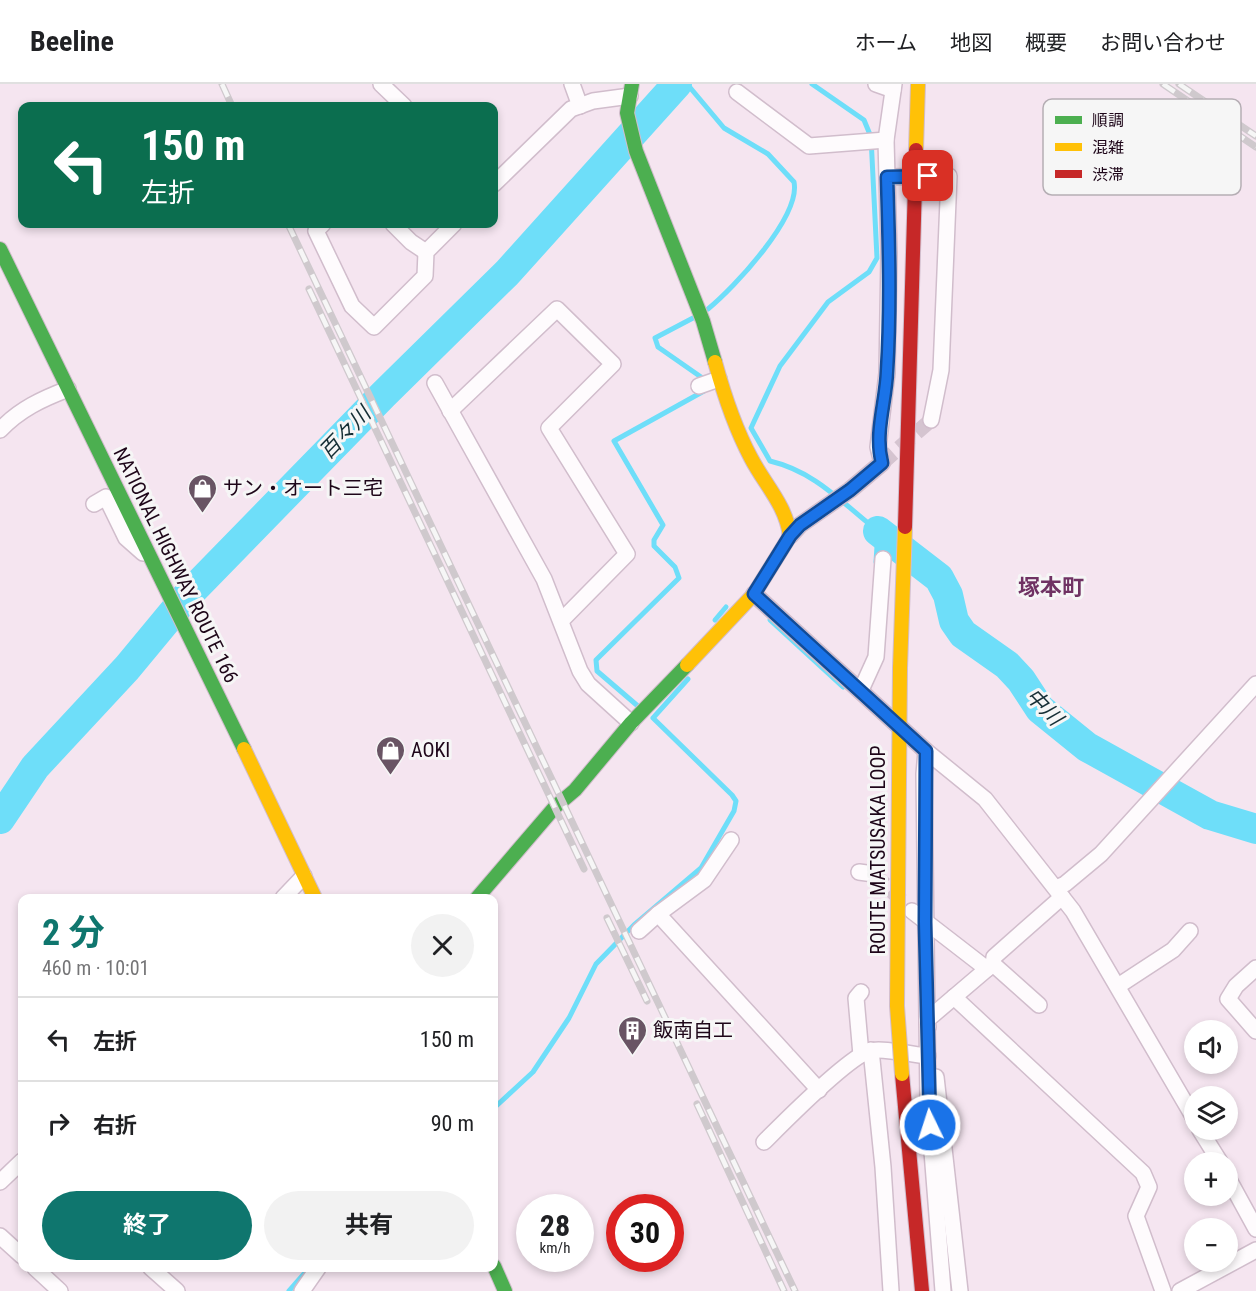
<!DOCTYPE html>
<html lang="ja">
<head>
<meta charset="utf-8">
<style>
	:root { --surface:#fff; --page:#f2f2f2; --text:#202124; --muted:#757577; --line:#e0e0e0; --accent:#0f766e }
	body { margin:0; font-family:"Roboto Condensed","Noto Sans JP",sans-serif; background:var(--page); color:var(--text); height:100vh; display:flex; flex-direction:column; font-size:22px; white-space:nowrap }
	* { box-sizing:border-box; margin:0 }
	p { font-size:20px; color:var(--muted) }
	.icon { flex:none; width:33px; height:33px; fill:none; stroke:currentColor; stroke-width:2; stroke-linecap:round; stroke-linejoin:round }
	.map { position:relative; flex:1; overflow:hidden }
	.drawer { position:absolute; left:18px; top:810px; width:480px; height:378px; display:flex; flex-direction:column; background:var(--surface); border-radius:12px; box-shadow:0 3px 9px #0003 }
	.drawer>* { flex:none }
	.top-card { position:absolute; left:18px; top:18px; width:480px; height:126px; border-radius:12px; box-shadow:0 3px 9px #0003; background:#0b6e4f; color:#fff; overflow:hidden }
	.controls { position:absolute; left:1184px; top:936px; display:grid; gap:12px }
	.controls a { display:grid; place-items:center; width:54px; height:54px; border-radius:50%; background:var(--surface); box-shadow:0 3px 9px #0003; font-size:30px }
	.speed { position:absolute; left:516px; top:1110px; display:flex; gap:12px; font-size:30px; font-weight:700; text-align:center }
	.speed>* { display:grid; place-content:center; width:78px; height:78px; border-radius:50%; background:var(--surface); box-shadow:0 3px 9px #0003; line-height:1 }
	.speed small { font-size:15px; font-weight:400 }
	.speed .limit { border:9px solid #d22; background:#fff; color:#111 }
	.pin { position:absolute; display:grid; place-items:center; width:51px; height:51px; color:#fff; margin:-26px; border-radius:12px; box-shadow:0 3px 9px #0006 }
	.me { position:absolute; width:66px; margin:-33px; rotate:356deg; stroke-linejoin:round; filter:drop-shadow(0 0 4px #0008) }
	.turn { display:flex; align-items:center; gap:21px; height:126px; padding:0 24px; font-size:27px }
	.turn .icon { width:78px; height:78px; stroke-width:2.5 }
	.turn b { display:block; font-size:42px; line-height:51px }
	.round { display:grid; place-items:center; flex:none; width:63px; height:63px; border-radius:32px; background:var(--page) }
	.headline { display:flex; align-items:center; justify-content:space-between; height:102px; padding:0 24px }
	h1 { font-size:36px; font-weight:700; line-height:45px; color:var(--accent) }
	.primary-button { display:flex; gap:12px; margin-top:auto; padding:12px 24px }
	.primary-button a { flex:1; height:69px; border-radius:36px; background:var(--accent); color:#fff; font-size:24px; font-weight:700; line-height:69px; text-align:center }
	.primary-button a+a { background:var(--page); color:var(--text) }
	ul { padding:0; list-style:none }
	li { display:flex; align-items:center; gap:18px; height:84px; padding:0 24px; border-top:2px solid var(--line) }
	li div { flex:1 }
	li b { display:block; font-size:22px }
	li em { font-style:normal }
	header { display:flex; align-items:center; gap:36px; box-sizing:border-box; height:84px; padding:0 30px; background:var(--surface); border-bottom:2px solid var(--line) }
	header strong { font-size:28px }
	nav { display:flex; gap:33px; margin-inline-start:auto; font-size:21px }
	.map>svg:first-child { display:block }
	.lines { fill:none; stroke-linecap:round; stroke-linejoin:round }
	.stream { stroke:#6edef9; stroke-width:5 }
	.river { stroke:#6edef9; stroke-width:30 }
	.street-tunnel { stroke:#d5c4d0; stroke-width:15; stroke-dasharray:15 8; stroke-linecap:butt }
	.street-casing { stroke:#d1bdcc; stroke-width:18 }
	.fast-casing { stroke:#d1bdcc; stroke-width:16 }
	.slow-casing { stroke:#d1bdcc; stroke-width:16 }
	.jam-casing { stroke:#d1bdcc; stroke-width:16 }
	.street { stroke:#fefbfd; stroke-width:15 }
	.fast { stroke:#4caf50; stroke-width:14 }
	.slow { stroke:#ffc107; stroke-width:14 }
	.jam { stroke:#c62828; stroke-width:14 }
	.rail-casing { stroke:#cfc9cd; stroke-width:7 }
	.rail { stroke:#f6f6f6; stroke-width:4.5; stroke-dasharray:14; stroke-linecap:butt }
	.slow-bridge-casing { stroke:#d1bdcc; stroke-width:16; stroke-linecap:butt }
	.jam-bridge-casing { stroke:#d1bdcc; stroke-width:16; stroke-linecap:butt }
	.slow-bridge { stroke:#ffc107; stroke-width:14 }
	.jam-bridge { stroke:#c62828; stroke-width:14 }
	.route-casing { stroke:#114b97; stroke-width:15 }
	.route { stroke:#1a73e8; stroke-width:10 }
	.labels { text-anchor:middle; stroke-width:6; stroke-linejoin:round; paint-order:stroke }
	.poi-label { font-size:20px; fill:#1e0619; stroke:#f6f6f6; text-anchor:start }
	.street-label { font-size:20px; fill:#1e0619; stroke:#f6f6f6 }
	.water-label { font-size:21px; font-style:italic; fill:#152e35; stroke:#f6f6f6 }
	.quarter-label { font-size:22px; font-weight:bold; fill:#6f3263; stroke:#f6f6f6 }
	.key { fill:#f6f6f6; stroke:#b5aeb4; stroke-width:1.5 }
	.key-label { font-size:16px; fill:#1e0619 }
</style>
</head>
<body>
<header>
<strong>Beeline</strong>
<nav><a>ホーム</a><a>地図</a><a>概要</a><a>お問い合わせ</a></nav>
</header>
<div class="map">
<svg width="1256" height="1207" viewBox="0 0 1256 1207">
	<rect width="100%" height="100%" fill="#f5e5f0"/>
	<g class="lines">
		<g class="stream">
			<path d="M687 0 724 44 768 70 794 98C801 132 734 204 708 225"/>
			<path d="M812 0 864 36 871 53 877 174 869 188 828 218 780 282 751 344 770 377C816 388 842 419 878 447L876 478"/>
			<polyline points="715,536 726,523"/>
			<polyline points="770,536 843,603"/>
			<polyline points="639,623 597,587 596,576 679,494 675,483 654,462 654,456 663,441 614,357 704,307 701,293 658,263 655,254 693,234"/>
			<polyline points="494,1024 533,988 569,934 596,880 634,841 701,784 734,727 736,717 732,711 653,634 688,595"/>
			<polyline points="289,1207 309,1184"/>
		</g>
		<g class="river">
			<polyline points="878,447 939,494 948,511 954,537 963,550 1007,581 1021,596 1040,625 1087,663 1210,731 1256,745"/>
			<polyline points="0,735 35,683 127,584 185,514 383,311 507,189 677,0"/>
		</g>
		<g class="street-tunnel">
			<polyline points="882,379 931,336"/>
			<polyline points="874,790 902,817"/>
		</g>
		<defs>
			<g id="street">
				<polyline points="381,0 404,22"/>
				<polyline points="572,0 580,22"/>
				<polyline points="876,0 893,6"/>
				<polyline points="737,8 809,62 886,56"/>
				<polyline points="887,93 949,92 941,286 931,336"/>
				<polyline points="494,100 571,25 593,17 630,12"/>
				<polyline points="323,140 316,147 352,222 374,243 425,192 426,168 454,140"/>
				<polyline points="393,140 411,158 426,168"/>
				<polyline points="435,299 544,495 580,587 588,600 631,639"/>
				<polyline points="699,302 719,295"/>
				<polyline points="450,327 557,225 613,280 549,344 627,470 561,537"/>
				<path d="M0 346C20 325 42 315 68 305"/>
				<polyline points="94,420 106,413 126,454 143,469"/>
				<polyline points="790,452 800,441 850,406 882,379 878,363 887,289 889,169 886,56 894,0"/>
				<polyline points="754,510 926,667 985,715 1073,827 1194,1034"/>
				<polyline points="861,606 876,573 883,475"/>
				<polyline points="926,667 924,690 928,1017 943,1207"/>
				<polyline points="731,756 704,796 658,830 819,1006"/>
				<polyline points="859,788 874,790"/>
				<polyline points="1056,804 1065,800 1101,770 1256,600"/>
				<polyline points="283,814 304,792"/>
				<polyline points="912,827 987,885 927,936 928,943"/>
				<polyline points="639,847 658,830"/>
				<polyline points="993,880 1039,921"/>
				<polyline points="1256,884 1236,902 1228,915 1256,947"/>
				<polyline points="987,885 993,880 994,873 1062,813"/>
				<polyline points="1118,902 1173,866 1190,847"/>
				<polyline points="954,913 1143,1089 1149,1103 1136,1132 1163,1207"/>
				<polyline points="871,966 883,1083 891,1207"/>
				<polyline points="861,971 856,914 861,908"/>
				<polyline points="936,993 960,1207"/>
				<polyline points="1200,1046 1220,1078"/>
				<path d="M764 1058C783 1039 846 975 869 967 881 963 914 971 928 972"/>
				<polyline points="1227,1092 1256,1145"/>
				<polyline points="0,1098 22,1077"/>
				<polyline points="0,1152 22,1172"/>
				<polyline points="35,1184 60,1207"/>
				<polyline points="151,1184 177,1207"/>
				<polyline points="302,1207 318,1184"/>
				<polyline points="1180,1207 1256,1166"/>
			</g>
			<g id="fast">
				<polyline points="632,0 627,29 636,67 703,237 715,278"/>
				<polyline points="0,165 244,665"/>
				<polyline points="477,814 555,723 575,706 631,639 687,581"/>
				<polyline points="494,1182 505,1207"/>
			</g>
			<g id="slow">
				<polyline points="916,66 918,0"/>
				<path d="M687 581 754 510 790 452C786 421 765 401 751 374 735 344 724 311 715 278"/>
				<polyline points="900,584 905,443"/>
				<polyline points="244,665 315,814"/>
			</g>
			<polyline id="jam" points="902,990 922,1207"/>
		</defs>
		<use href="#street" class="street-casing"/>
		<use href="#fast" class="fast-casing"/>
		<use href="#slow" class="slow-casing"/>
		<use href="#jam" class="jam-casing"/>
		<use href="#street" class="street"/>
		<use href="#fast" class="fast"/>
		<use href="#slow" class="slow"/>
		<use href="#jam" class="jam"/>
		<defs>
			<g id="rail">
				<polyline points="222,0 232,22"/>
				<polyline points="1163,0 1256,63"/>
				<polyline points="1179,0 1256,52"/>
				<polyline points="288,140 795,1207"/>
				<polyline points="309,205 584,785"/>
				<polyline points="607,834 647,917"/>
				<polyline points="697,1020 784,1207"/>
			</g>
		</defs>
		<use href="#rail" class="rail-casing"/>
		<use href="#rail" class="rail"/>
		<defs>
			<polyline id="slow-bridge" points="900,584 897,922 902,990"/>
			<polyline id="jam-bridge" points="905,443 916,66"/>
		</defs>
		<use href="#slow-bridge" class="slow-bridge-casing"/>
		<use href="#jam-bridge" class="jam-bridge-casing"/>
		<use href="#slow-bridge" class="slow-bridge"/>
		<use href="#jam-bridge" class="jam-bridge"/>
	</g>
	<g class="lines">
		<defs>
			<path id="route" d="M928 92 887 93C889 157 891 223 887 287 886 318 874 349 882 379L850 406 800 441 790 452 754 510 926 667 925 838 930 1041"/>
		</defs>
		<use href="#route" class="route-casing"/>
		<use href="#route" class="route"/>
	</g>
	<defs>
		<symbol id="shop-pin" viewBox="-11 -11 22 30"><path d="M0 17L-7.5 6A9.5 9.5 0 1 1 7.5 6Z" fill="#695464" stroke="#f6f6f6"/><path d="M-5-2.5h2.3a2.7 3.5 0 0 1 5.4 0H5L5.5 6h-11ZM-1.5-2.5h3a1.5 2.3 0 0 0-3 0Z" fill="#fff"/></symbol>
		<symbol id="building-pin" viewBox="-11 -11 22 30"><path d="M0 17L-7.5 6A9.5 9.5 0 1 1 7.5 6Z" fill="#695464" stroke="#f6f6f6"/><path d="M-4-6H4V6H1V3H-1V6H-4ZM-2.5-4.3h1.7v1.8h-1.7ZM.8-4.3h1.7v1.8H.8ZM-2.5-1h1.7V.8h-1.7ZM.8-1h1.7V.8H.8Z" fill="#fff"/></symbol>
	</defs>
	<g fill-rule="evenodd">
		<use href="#shop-pin" x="186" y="388" width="33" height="45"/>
		<use href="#shop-pin" x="374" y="650" width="33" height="45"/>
		<use href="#building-pin" x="616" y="930" width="33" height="45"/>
	</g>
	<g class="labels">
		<g class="poi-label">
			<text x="223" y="411">サン・オート三宅</text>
			<text x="411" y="673">AOKI</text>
			<text x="653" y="953">飯南自工</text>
		</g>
		<g class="street-label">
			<text transform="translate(176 481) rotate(64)" y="7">NATIONAL HIGHWAY ROUTE 166</text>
			<text transform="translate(878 766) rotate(-90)" y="7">ROUTE MATSUSAKA LOOP</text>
		</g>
		<g class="water-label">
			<text transform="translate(345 349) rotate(-46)" y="7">百々川</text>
			<text transform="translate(1044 623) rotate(46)" y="7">中川</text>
		</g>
		<g class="quarter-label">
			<text x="1051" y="511">塚本町</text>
		</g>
	</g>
	<rect x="1043" y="15" width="198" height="96" rx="9" class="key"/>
	<rect x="1055" y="32" width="27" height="8" fill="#4caf50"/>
	<rect x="1055" y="59" width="27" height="8" fill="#ffc107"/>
	<rect x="1055" y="86" width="27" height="8" fill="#c62828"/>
	<g class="key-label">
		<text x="1092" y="42">順調</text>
		<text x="1092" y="69">混雑</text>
		<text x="1092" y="96">渋滞</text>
	</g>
</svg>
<div class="controls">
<a><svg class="icon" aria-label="sound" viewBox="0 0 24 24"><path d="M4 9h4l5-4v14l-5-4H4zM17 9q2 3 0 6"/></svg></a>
<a><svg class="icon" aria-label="layers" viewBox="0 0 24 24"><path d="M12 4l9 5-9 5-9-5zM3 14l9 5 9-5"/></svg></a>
<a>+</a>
<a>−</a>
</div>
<div class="speed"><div>28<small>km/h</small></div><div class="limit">30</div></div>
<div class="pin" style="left:928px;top:92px;background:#d93025"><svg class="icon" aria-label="arrive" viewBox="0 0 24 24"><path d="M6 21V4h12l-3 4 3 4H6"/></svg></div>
<svg class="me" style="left:930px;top:1041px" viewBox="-20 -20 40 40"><circle r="17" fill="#1a73e8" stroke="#fff" stroke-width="3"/><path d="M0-11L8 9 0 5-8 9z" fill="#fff"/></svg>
<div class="top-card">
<div class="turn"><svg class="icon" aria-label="left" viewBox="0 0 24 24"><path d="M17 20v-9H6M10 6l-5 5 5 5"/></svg><div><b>150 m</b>左折</div></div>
</div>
<section class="drawer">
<div class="headline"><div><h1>2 分</h1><p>460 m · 10:01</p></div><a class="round"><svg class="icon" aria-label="close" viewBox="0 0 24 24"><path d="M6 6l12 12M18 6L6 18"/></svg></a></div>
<ul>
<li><svg class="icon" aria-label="left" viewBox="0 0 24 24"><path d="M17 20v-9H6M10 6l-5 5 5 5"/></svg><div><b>左折</b></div><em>150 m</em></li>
<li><svg class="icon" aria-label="right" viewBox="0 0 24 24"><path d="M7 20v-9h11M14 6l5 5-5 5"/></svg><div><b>右折</b></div><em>90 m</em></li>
</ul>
<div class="primary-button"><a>終了</a><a>共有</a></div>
</section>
</div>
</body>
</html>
